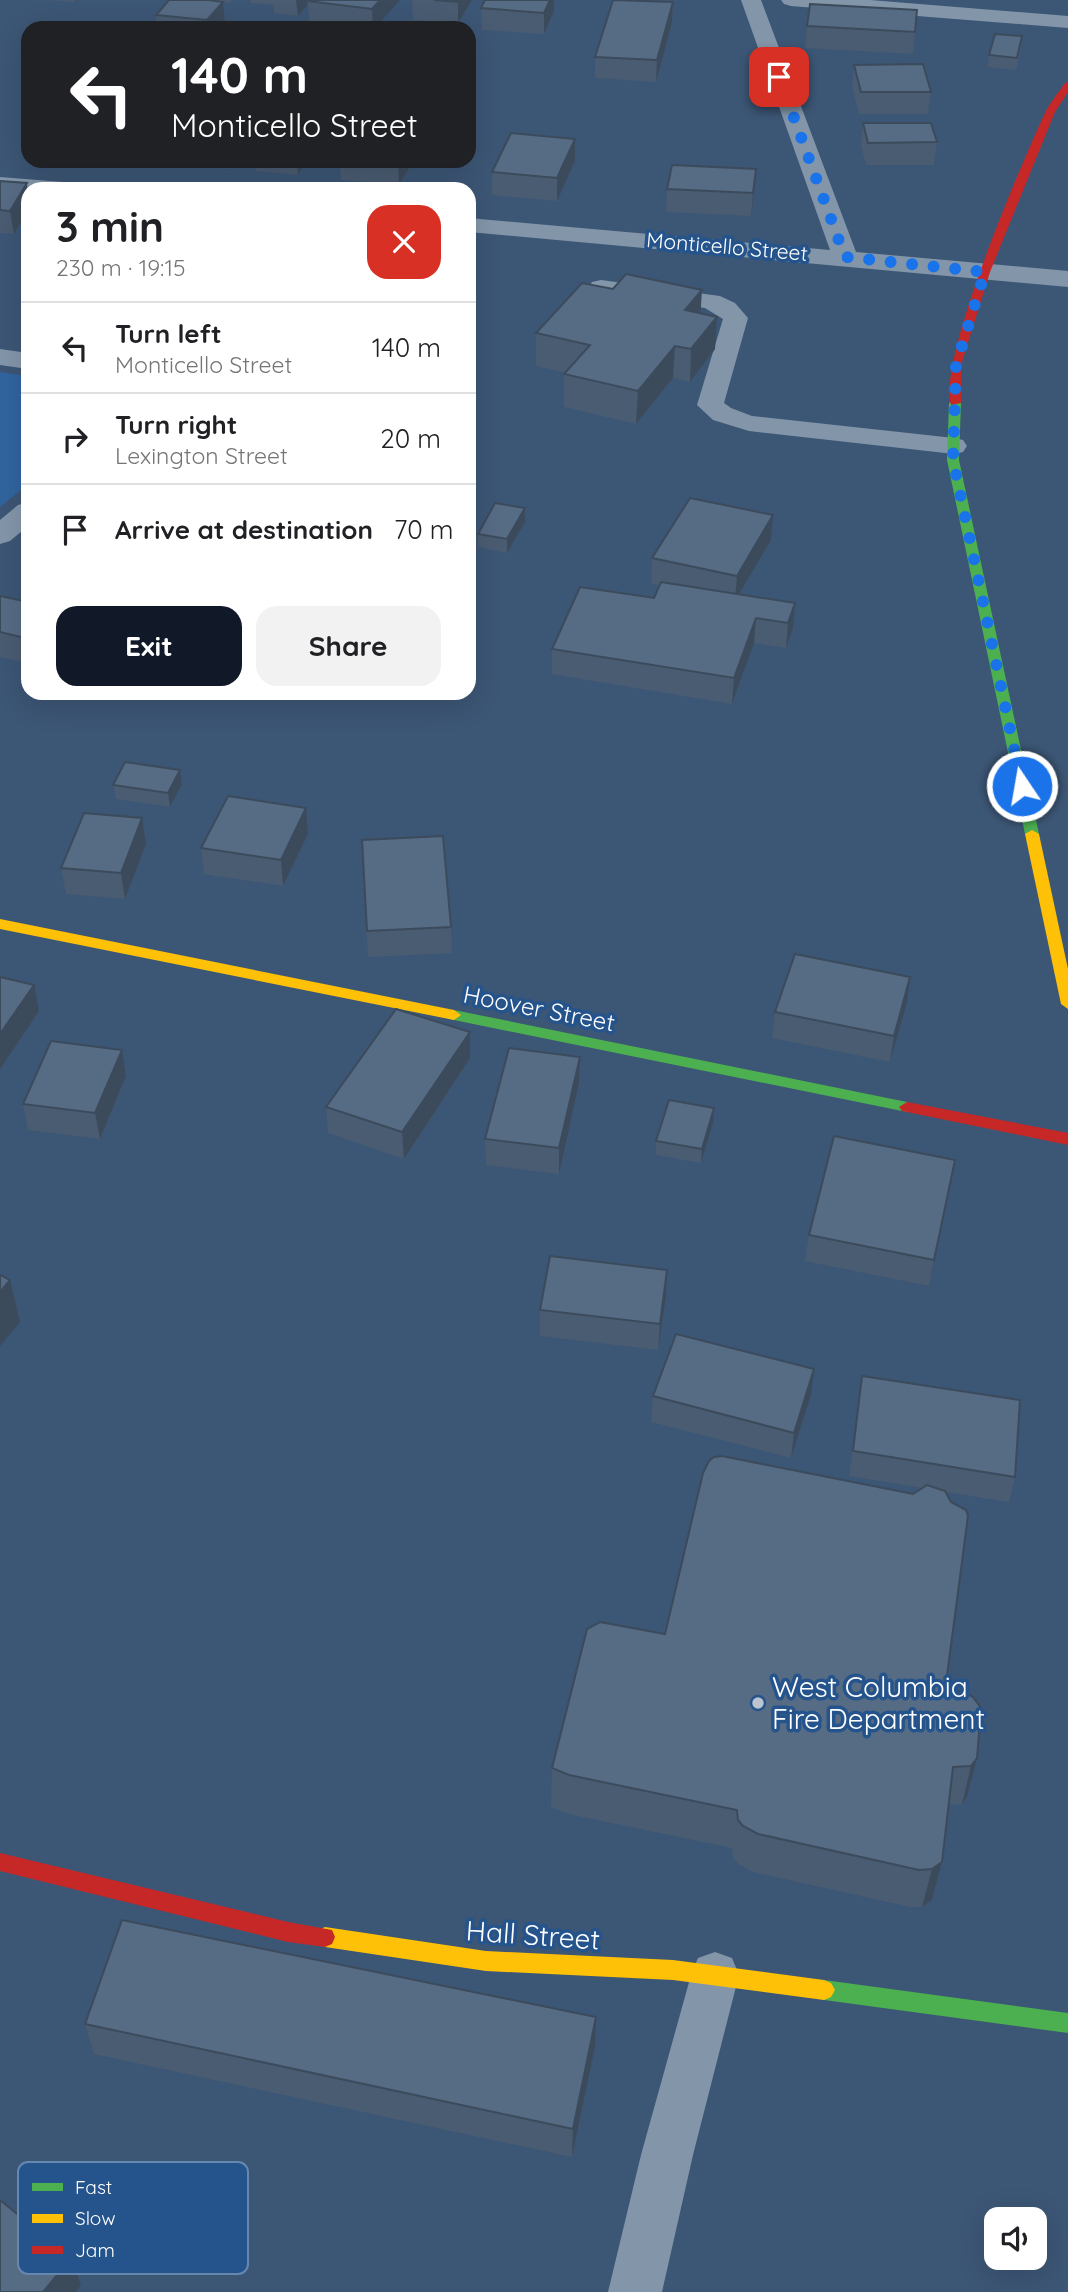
<!DOCTYPE html>
<html lang="en">
<head>
<meta charset="utf-8">
<style>
	:root { --surface:#fff; --page:#f2f2f2; --text:#202124; --muted:#757577; --line:#e0e0e0; --accent:#111827 }
	body { margin:0; font-family:Quicksand,sans-serif; background:var(--page); color:var(--text); height:100vh; display:flex; flex-direction:column; font-size:26px; white-space:nowrap }
	* { box-sizing:border-box; margin:0 }
	p { font-size:23px; color:var(--muted) }
	.icon { flex:none; width:38px; height:38px; fill:none; stroke:currentColor; stroke-width:2; stroke-linecap:round; stroke-linejoin:round }
	.map { position:relative; flex:1; overflow:hidden }
	.sheet { position:absolute; left:21px; top:182px; width:455px; height:518px; display:flex; flex-direction:column; background:var(--surface); border-radius:21px; box-shadow:0 7px 28px #0002 }
	.sheet>* { flex:none }
	.hud { position:absolute; left:21px; top:21px; width:455px; height:147px; border-radius:21px; box-shadow:0 7px 28px #0002; background:#202124; color:#fff; overflow:hidden }
	.fabs { position:absolute; left:984px; top:2207px; display:grid; gap:14px }
	.fabs a { display:grid; place-items:center; width:63px; height:63px; border-radius:14px; background:var(--surface); box-shadow:0 7px 28px #0002; font-size:35px }
	.pin { position:absolute; display:grid; place-items:center; width:60px; height:60px; color:#fff; margin:-30px; border-radius:14px; box-shadow:0 4px 10px #0006 }
	.me { position:absolute; width:77px; margin:-38px; rotate:348deg; stroke-linejoin:round; filter:drop-shadow(0 0 5px #0008) }
	.turn { display:flex; align-items:center; gap:24px; height:147px; padding:0 35px; font-size:32px }
	.turn .icon { width:91px; height:91px; stroke-width:2.5 }
	.turn b { display:block; font-size:49px; line-height:60px }
	.round { display:grid; place-items:center; flex:none; width:74px; height:74px; border-radius:21px; background:var(--page) }
	.summary { display:flex; align-items:center; justify-content:space-between; height:119px; padding:0 35px }
	h1 { font-size:42px; font-weight:800; line-height:52px }
	.action { display:flex; gap:14px; margin-top:auto; padding:14px 35px }
	.action a { flex:1; height:80px; border-radius:21px; background:var(--accent); color:#fff; font-size:28px; font-weight:800; line-height:80px; text-align:center }
	.action a+a { background:var(--page); color:var(--text) }
	ul { padding:0; list-style:none }
	li { display:flex; align-items:center; gap:21px; height:91px; padding:0 35px; border-top:2px solid var(--line) }
	li div { flex:1 }
	li b { display:block; font-size:26px }
	li em { font-style:normal }
	.map>svg:first-child { display:block }
	.green { fill:#31649e }
	.lines { fill:none; stroke-linecap:round; stroke-linejoin:round }
	.lane { fill:#8396a9; fill-rule:evenodd }
	.street { fill:#8396a9; fill-rule:evenodd }
	.fast { fill:#4caf50; fill-rule:evenodd }
	.slow { fill:#ffc107; fill-rule:evenodd }
	.jam { fill:#c62828; fill-rule:evenodd }
	.wall { fill:#4a5c72 }
	.shaded-wall { fill:#3c4b5c }
	.building { fill:#566b84; stroke:#3c4b5c; stroke-width:2 }
	.route { stroke:#1a73e8; stroke-width:12; stroke-dasharray:0 21.6 }
	.poi-dot { fill:#bbc4cf; stroke:#25548c; stroke-width:2.5 }
	.labels { text-anchor:middle; stroke-width:7; stroke-linejoin:round; paint-order:stroke }
	.far-street-label { font-size:21px; fill:#fff; stroke:#25548c }
	.street-label { font-size:24px; fill:#fff; stroke:#25548c }
	.near-poi-label { font-size:28px; fill:#fff; stroke:#25548c; text-anchor:start }
	.near-street-label { font-size:28px; fill:#fff; stroke:#25548c }
	.key { fill:#25548c; stroke:#6687ae; stroke-width:2 }
	.key-label { font-size:19px; fill:#fff }
</style>
</head>
<body>
<div class="map">
<svg width="1068" height="2292" viewBox="0 0 1068 2292">
	<rect width="100%" height="100%" fill="#3c5675"/>
	<polygon class="green" points="0,372 28,376 28,484 0,507"/>
	<g class="lines">
		<g class="lane">
			<polygon points="601,280 720,296 735,303 748,318 724,403 731,408 752,416 954,438 963,440 967,446 963,452 954,454 749,431 713,420 697,405 723,319 705,308 592,292 589,287 592,282"/>
			<polygon points="715,1952 732,1958 739,1975 693,2155 662,2292 608,2292 641,2155 691,1975 698,1958"/>
		</g>
		<g class="street">
			<polygon points="741,0 761,0 856,252 1068,271 1068,287 469,232 469,218 830,250"/>
			<polygon points="781,0 870,0 1068,16 1068,28 791,6 784,4"/>
			<polygon points="0,177 63,182 71,184 75,189 28,189 28,193 0,191"/>
			<polygon points="0,349 28,353 28,369 0,365"/>
			<polygon points="28,502 28,526 10,541 0,544 0,520 18,505"/>
		</g>
		<g class="fast">
			<polygon points="955,400 961,403 959,460 1039,834 1032,838 1025,834 947,460 949,403"/>
			<polygon points="454,1010 907,1102 915,1107 907,1112 449,1019 447,1015"/>
			<polygon points="824,1980 1068,2013 1068,2033 824,2000 817,1997 813,1990 817,1983"/>
		</g>
		<g class="slow">
			<polygon points="1032,830 1039,834 1068,969 1068,1009 1061,1004 1025,834"/>
			<polygon points="0,919 454,1010 461,1015 454,1020 0,929"/>
			<polygon points="325,1927 486,1951 673,1960 824,1980 831,1983 835,1990 831,1997 824,2000 673,1980 486,1971 325,1947 318,1944 315,1937 318,1930"/>
		</g>
		<g class="jam">
			<path d="M1068 82V92L1055 112 990 272 961 365V403L951 405C937 360 1021 165 1044 115 1049 104 1058 93 1065 83Z"/>
			<polygon points="907,1102 1068,1133 1068,1145 902,1111 899,1107"/>
			<polygon points="0,1853 288,1922 332,1930 335,1937 332,1944 325,1947 288,1942 0,1871"/>
		</g>
	</g>
	<g class="wall">
		<polygon points="49,0 75,0 73,2"/>
		<polygon points="169,0 232,0 229,3 223,2 225,23 221,28 157,28 156,15"/>
		<polygon points="250,0 400,0 375,28 351,28 309,23 308,5 298,16 274,13 274,5 251,3"/>
		<polygon points="412,0 472,0 458,23 413,20"/>
		<polygon points="673,2 672,23 656,82 595,78 595,57"/>
		<polygon points="481,8 554,11 544,34 482,30"/>
		<polygon points="807,26 915,32 913,54 805,48"/>
		<polygon points="1021,48 1016,70 988,67 989,55"/>
		<polygon points="854,65 931,92 928,114 859,114 852,86"/>
		<polygon points="863,123 937,142 934,165 866,165 861,145"/>
		<polygon points="575,139 575,161 557,201 492,195 492,172"/>
		<polygon points="190,161 233,161 229,169 190,166"/>
		<polygon points="255,161 306,161 298,175 256,171"/>
		<polygon points="340,161 413,161 399,185 341,180"/>
		<polygon points="0,181 27,183 14,234 0,233"/>
		<polygon points="667,189 754,192 751,216 666,212"/>
		<polygon points="700,313 715,349 690,382 673,378 636,424 564,407 564,374 566,373 536,366 536,333"/>
		<polygon points="525,522 507,553 478,547 478,534"/>
		<polygon points="771,540 739,594 795,603 793,628 786,648 754,643 732,704 552,674 552,649 654,598 659,585 651,584 652,558"/>
		<polygon points="0,596 28,602 28,663 0,657"/>
		<polygon points="180,770 182,784 170,807 116,799 113,785"/>
		<polygon points="306,808 308,834 283,886 204,874 201,848"/>
		<polygon points="362,840 451,927 452,953 368,957"/>
		<polygon points="146,844 125,899 66,894 61,868"/>
		<polygon points="907,1003 890,1062 772,1038 775,1012"/>
		<polygon points="122,1050 126,1076 100,1139 28,1130 23,1104"/>
		<polygon points="580,1057 579,1083 559,1174 486,1165 485,1139"/>
		<polygon points="470,1058 404,1159 328,1133 326,1107"/>
		<polygon points="714,1108 713,1123 701,1163 656,1155 656,1141"/>
		<polygon points="955,1160 929,1286 805,1261 809,1235"/>
		<polygon points="666,1296 658,1350 540,1336 540,1310"/>
		<polygon points="862,1376 1015,1477 1009,1502 946,1492 945,1691 977,1758 967,1797 962,1804 948,1805 942,1862 932,1900 922,1907 910,1907 753,1872 738,1864 733,1858 732,1848 568,1814 551,1807 552,1768 665,1634 922,1488 849,1476"/>
		<polygon points="811,1395 791,1458 651,1422 653,1396"/>
		<polygon points="85,2024 595,2047 572,2157 94,2054"/>
	</g>
	<g class="shaded-wall">
		<polygon points="296,0 312,0 307,1 308,5 298,16"/>
		<polygon points="380,0 400,0 375,28 373,28 372,9"/>
		<polygon points="459,0 472,0 458,23 458,2"/>
		<polygon points="550,0 554,0 554,11 544,34 544,13"/>
		<polygon points="223,2 225,23 221,28 208,28 207,20"/>
		<polygon points="673,2 672,23 656,82 657,60"/>
		<polygon points="575,139 575,161 557,201 557,178"/>
		<polygon points="228,161 233,161 229,169"/>
		<polygon points="297,161 306,161 298,175"/>
		<polygon points="399,161 413,161 399,185 398,162"/>
		<polygon points="756,169 754,192 751,216 753,193"/>
		<polygon points="27,183 28,210 14,234 10,211"/>
		<polygon points="702,290 700,322 685,310"/>
		<polygon points="717,317 715,349 690,382 691,349"/>
		<polygon points="675,346 673,378 636,424 638,391"/>
		<polygon points="525,508 525,522 507,553 507,539"/>
		<polygon points="773,515 771,540 735,601 737,576"/>
		<polygon points="795,603 793,628 786,648 788,623"/>
		<polygon points="756,618 754,643 732,704 734,678"/>
		<polygon points="28,635 28,655 25,638"/>
		<polygon points="180,770 182,784 170,807 168,793"/>
		<polygon points="306,808 308,834 283,886 281,860"/>
		<polygon points="142,818 146,844 125,899 121,873"/>
		<polygon points="910,977 907,1003 890,1062 894,1036"/>
		<polygon points="34,985 39,1011 0,1069 0,1034"/>
		<polygon points="470,1032 470,1058 404,1159 402,1132"/>
		<polygon points="122,1050 126,1076 100,1139 95,1113"/>
		<polygon points="580,1057 579,1083 559,1174 559,1148"/>
		<polygon points="714,1108 713,1123 701,1163 702,1149"/>
		<polygon points="955,1160 950,1186 929,1286 934,1260"/>
		<polygon points="667,1270 666,1296 658,1350 660,1324"/>
		<polygon points="10,1280 20,1322 0,1346 0,1292"/>
		<polygon points="814,1369 811,1395 791,1458 794,1433"/>
		<polygon points="977,1758 967,1797 962,1804 971,1766"/>
		<polygon points="942,1862 932,1900 922,1907 932,1869"/>
		<polygon points="596,2017 595,2047 572,2157 573,2129"/>
		<polygon points="71,2258 81,2285 76,2292 43,2292"/>
	</g>
	<g class="building">
		<polygon points="169,0 208,0 223,2 207,20 156,15"/>
		<polygon points="309,0 380,0 372,9 307,1"/>
		<polygon points="434,0 459,0 458,2"/>
		<polygon points="485,0 550,0 544,13 481,8"/>
		<polygon points="613,0 673,2 657,60 595,57"/>
		<polygon points="810,4 917,10 915,32 807,26"/>
		<polygon points="995,34 1022,36 1017,58 989,55"/>
		<polygon points="923,64 931,92 861,92 854,65"/>
		<polygon points="863,123 931,123 937,142 868,143"/>
		<polygon points="511,133 575,139 557,178 492,172"/>
		<polygon points="672,165 756,169 753,193 667,189"/>
		<polygon points="0,181 27,183 10,211 0,210"/>
		<polygon points="626,274 702,290 685,310 717,317 691,349 675,346 638,391 564,374 590,345 536,333 582,283 613,289"/>
		<polygon points="690,498 773,515 737,576 652,558"/>
		<polygon points="495,503 525,508 507,539 478,534"/>
		<polygon points="661,582 795,603 788,623 756,618 734,678 552,649 580,587 654,598"/>
		<polygon points="0,596 28,602 28,635 25,638 0,632"/>
		<polygon points="125,762 180,770 168,793 113,785"/>
		<polygon points="228,796 306,808 281,860 201,848"/>
		<polygon points="84,813 142,818 121,873 61,868"/>
		<polygon points="443,836 451,927 367,931 362,840"/>
		<polygon points="795,954 910,977 894,1036 775,1012"/>
		<polygon points="0,977 34,985 0,1034"/>
		<polygon points="396,1009 470,1032 402,1132 326,1107"/>
		<polygon points="51,1041 122,1050 95,1113 23,1104"/>
		<polygon points="509,1048 580,1057 559,1148 485,1139"/>
		<polygon points="669,1100 714,1108 702,1149 656,1141"/>
		<polygon points="834,1136 955,1160 934,1260 809,1235"/>
		<polygon points="550,1256 667,1270 660,1324 540,1310"/>
		<polygon points="0,1275 10,1280 0,1292"/>
		<polygon points="676,1334 814,1369 794,1433 653,1396"/>
		<polygon points="862,1376 1020,1400 1015,1477 853,1451"/>
		<polygon points="722,1456 913,1494 927,1485 945,1491 951,1502 966,1510 968,1516 945,1691 962,1691 973,1697 981,1708 977,1758 971,1766 953,1767 942,1862 932,1869 919,1870 758,1834 743,1826 738,1820 737,1810 569,1775 552,1768 587,1629 600,1622 665,1634 703,1473 709,1461 714,1457"/>
		<polygon points="122,1920 596,2017 573,2129 85,2024"/>
		<polygon points="0,2200 71,2258 43,2292 0,2292"/>
	</g>
	<g class="lines">
		<polyline class="route" points="779,77 845,257 985,272 956,365 953,460 1022,786"/>
	</g>
	<circle class="poi-dot" cx="758" cy="1703" r="7"/>
	<g class="labels">
		<g class="far-street-label">
			<text transform="translate(727 247) rotate(5)" y="7">Monticello Street</text>
		</g>
		<g class="street-label">
			<text transform="translate(539 1009) rotate(11)" y="8">Hoover Street</text>
		</g>
		<g class="near-poi-label">
			<text x="772" y="1697">West Columbia<tspan x="772" dy="32">Fire Department</tspan></text>
		</g>
		<g class="near-street-label">
			<text transform="translate(533 1935) rotate(4)" y="10">Hall Street</text>
		</g>
	</g>
	<rect x="18" y="2162" width="230" height="112" rx="10" class="key"/>
	<rect x="32" y="2183" width="31" height="8" fill="#4caf50"/>
	<rect x="32" y="2214" width="31" height="9" fill="#ffc107"/>
	<rect x="32" y="2246" width="31" height="8" fill="#c62828"/>
	<g class="key-label">
		<text x="75" y="2194">Fast</text>
		<text x="75" y="2225">Slow</text>
		<text x="75" y="2257">Jam</text>
	</g>
</svg>
<div class="fabs">
<a><svg class="icon" aria-label="sound" viewBox="0 0 24 24"><path d="M4 9h4l5-4v14l-5-4H4zM17 9q2 3 0 6"/></svg></a>
</div>
<div class="pin" style="left:779px;top:77px;background:#d93025"><svg class="icon" aria-label="arrive" viewBox="0 0 24 24"><path d="M6 21V4h12l-3 4 3 4H6"/></svg></div>
<svg class="me" style="left:1022px;top:786px" viewBox="-20 -20 40 40"><circle r="17" fill="#1a73e8" stroke="#fff" stroke-width="3"/><path d="M0-11L8 9 0 5-8 9z" fill="#fff"/></svg>
<div class="hud">
<div class="turn"><svg class="icon" aria-label="left" viewBox="0 0 24 24"><path d="M17 20v-9H6M10 6l-5 5 5 5"/></svg><div><b>140 m</b>Monticello Street</div></div>
</div>
<section class="sheet">
<div class="summary"><div><h1>3 min</h1><p>230 m · 19:15</p></div><a class="round" style="background:#d93025;color:#fff"><svg class="icon" aria-label="close" viewBox="0 0 24 24"><path d="M6 6l12 12M18 6L6 18"/></svg></a></div>
<ul>
<li><svg class="icon" aria-label="left" viewBox="0 0 24 24"><path d="M17 20v-9H6M10 6l-5 5 5 5"/></svg><div><b>Turn left</b><p>Monticello Street</p></div><em>140 m</em></li>
<li><svg class="icon" aria-label="right" viewBox="0 0 24 24"><path d="M7 20v-9h11M14 6l5 5-5 5"/></svg><div><b>Turn right</b><p>Lexington Street</p></div><em>20 m</em></li>
<li><svg class="icon" aria-label="arrive" viewBox="0 0 24 24"><path d="M6 21V4h12l-3 4 3 4H6"/></svg><div><b>Arrive at destination</b></div><em>70 m</em></li>
</ul>
<div class="action"><a>Exit</a><a>Share</a></div>
</section>
</div>
</body>
</html>
